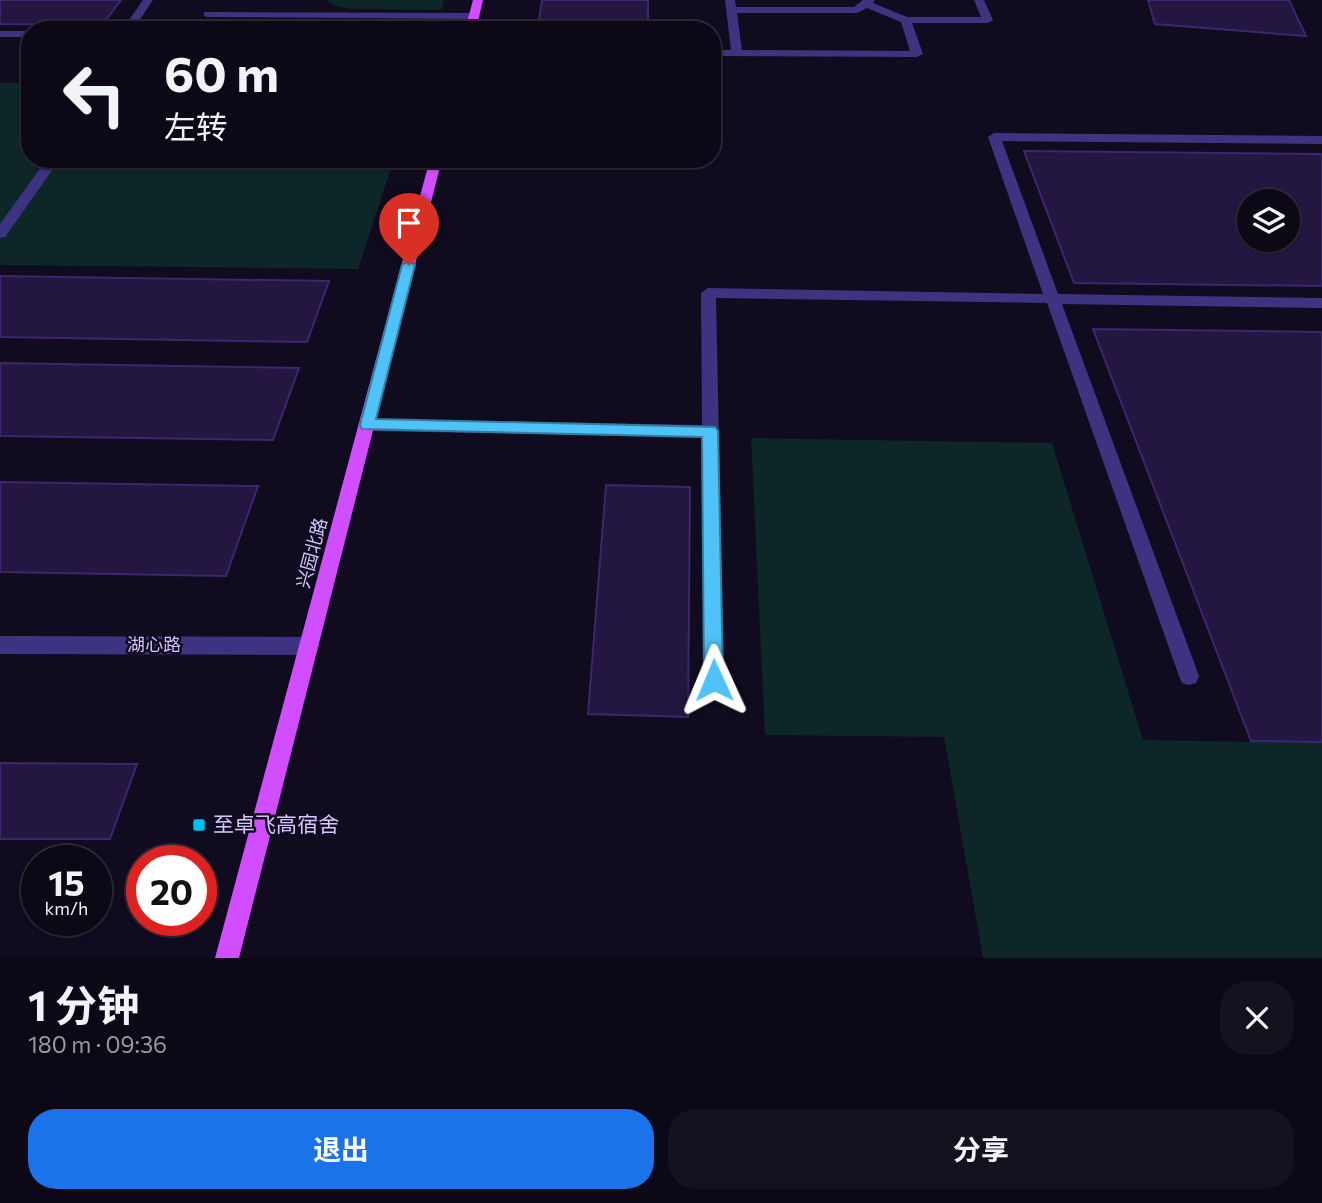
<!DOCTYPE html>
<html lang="zh">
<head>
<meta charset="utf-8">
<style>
	:root { --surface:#0c0816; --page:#15111f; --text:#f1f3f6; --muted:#9a9aa1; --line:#2c2935; --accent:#1a73e8 }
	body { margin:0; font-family:Commissioner,"Noto Sans SC",sans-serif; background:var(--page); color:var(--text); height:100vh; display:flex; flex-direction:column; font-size:26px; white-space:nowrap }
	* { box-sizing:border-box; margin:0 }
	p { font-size:23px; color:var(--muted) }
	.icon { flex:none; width:38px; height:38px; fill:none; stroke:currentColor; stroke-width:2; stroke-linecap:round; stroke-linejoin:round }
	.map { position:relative; height:958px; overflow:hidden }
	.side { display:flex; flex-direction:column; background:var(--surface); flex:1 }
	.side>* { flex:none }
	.banner { position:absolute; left:21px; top:21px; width:700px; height:147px; border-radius:28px; box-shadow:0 2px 5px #0004,0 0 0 2px var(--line); background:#0c0816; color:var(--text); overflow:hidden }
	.controls { position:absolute; left:1237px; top:189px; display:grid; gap:14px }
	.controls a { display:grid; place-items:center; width:63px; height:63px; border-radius:50%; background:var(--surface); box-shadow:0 2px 5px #0004,0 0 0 2px var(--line); font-size:35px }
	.speed { position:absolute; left:21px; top:845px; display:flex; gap:14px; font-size:35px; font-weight:700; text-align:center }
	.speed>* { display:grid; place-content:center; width:91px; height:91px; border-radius:50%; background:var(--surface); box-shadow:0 2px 5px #0004,0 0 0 2px var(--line); line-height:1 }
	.speed small { font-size:18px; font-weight:400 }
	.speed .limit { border:10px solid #d22; background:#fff; color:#111 }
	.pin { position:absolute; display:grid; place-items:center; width:60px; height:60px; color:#fff; margin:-72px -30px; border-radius:50% 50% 50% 0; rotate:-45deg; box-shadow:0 0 7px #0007 }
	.pin .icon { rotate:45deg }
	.me { position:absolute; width:77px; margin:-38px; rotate:359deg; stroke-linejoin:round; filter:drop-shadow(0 0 5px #0008) }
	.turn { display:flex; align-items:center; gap:24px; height:147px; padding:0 28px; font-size:32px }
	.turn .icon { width:91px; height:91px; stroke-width:2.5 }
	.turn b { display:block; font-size:49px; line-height:60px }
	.round { display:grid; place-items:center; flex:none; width:74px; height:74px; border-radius:28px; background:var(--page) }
	.overview { display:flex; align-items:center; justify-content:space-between; height:119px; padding:0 28px }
	h1 { font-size:42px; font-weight:700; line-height:52px }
	.action { display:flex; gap:14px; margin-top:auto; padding:14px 28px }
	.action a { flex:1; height:80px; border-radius:28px; background:var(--accent); color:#fff; font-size:28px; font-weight:700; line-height:80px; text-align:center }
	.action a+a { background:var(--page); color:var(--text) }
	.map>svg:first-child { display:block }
	.green { fill:#0d2628 }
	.building { fill:#231640; stroke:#3c266d; stroke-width:2; fill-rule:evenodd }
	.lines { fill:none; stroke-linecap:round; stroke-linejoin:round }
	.lane { fill:#3e3380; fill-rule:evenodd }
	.street { fill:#3e3380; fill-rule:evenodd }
	.primary { fill:#d04eff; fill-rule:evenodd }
	.route { fill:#4fc3f7; stroke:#337fa1; stroke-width:2 }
	.poi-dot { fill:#00bff2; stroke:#100b1e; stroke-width:2.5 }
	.labels { text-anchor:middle; stroke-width:5; stroke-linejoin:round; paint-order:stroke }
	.street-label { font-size:18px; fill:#d4c7ff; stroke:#100b1e }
	.near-poi-label { font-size:21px; fill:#d4c7ff; stroke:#100b1e; text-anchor:start }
</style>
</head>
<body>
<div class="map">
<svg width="1322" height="958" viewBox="0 0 1322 958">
	<rect width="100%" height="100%" fill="#100b1e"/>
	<g class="green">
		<polygon points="325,0 444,0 441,10 351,9 339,7"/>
		<polygon points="0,83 30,83 30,159 394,159 358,269 0,265"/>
		<polygon points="751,438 1052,443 1143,740 1322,743 1322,958 983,958 944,737 765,735"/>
	</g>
	<g class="building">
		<polygon points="0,0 121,0 102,25 0,24"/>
		<polygon points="542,0 648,0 648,21 539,21"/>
		<polygon points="1148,0 1289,0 1306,36 1155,24"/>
		<path d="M1024 151 1322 154V286L1074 283ZM1250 201H1288V240H1250Z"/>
		<polygon points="0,276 329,281 307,342 0,337"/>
		<polygon points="1093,329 1322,332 1322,742 1251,741"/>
		<polygon points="0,363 299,368 273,440 0,436"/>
		<polygon points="0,482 258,486 226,576 0,572"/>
		<polygon points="606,485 690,487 688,717 588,714"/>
		<polygon points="0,763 137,764 110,839 0,839"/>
	</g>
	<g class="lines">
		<g class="lane">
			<polygon points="143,0 153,0 133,30 122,30"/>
			<path d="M725 0H735L736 7H854L863 0H875L873 3 907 17H981L974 0H984L993 20 988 23H912L923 54 917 57 712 56V50H731ZM867 8 901 22 910 51 742 50 737 13H857Z"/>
			<polygon points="204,12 473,13 478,16 473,19 208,17 204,16"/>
			<rect x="0" y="31" width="30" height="6"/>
			<polygon points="994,133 1322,136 1322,144 1002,141 1058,294 1322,298 1322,308 1062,304 1199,676 1196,683 1189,685 1182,683 1179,676 1047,303 716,298 724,680 721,687 714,689 707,687 704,680 702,437 367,431 359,425 367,419 702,425 701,293 708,288 1043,294 988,137"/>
			<polygon points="47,159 60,159 5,237 0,238 0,224"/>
		</g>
		<polygon class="street" points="0,636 309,637 316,640 319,646 316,652 309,655 0,654"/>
		<g class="primary">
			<polygon points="473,0 483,0 476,30 465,30"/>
			<polygon points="430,159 442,159 239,958 215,958"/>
		</g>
	</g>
	<polygon class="route" points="409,261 415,265 376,419 715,427 718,431 723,680 720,686 714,689 707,686 704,680 702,437 362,429 360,425 402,265"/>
	<rect class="poi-dot" x="192" y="818" width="14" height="14" rx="3.5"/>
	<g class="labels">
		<g class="street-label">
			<text transform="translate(312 553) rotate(-75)" y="6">兴园北路</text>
			<text x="154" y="651">湖心路</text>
		</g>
		<g class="near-poi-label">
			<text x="213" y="832">至卓飞高宿舍</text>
		</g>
	</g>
</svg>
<div class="controls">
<a><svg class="icon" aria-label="layers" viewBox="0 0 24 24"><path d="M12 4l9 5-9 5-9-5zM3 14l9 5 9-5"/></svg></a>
</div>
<div class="speed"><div>15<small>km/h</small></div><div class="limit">20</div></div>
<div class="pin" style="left:409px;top:265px;background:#d93025"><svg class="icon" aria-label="arrive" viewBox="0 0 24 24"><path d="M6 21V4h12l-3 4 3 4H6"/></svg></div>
<svg class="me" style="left:714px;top:680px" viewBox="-20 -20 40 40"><path d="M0-17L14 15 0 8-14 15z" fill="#4fc3f7" stroke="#fff" stroke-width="4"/></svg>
<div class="banner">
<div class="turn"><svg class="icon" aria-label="left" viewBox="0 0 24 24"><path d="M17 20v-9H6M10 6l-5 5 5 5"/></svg><div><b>60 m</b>左转</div></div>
</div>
</div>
<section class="side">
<div class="overview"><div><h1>1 分钟</h1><p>180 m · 09:36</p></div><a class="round"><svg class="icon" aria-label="close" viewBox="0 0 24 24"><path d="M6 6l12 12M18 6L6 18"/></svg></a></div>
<div class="action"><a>退出</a><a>分享</a></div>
</section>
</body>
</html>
